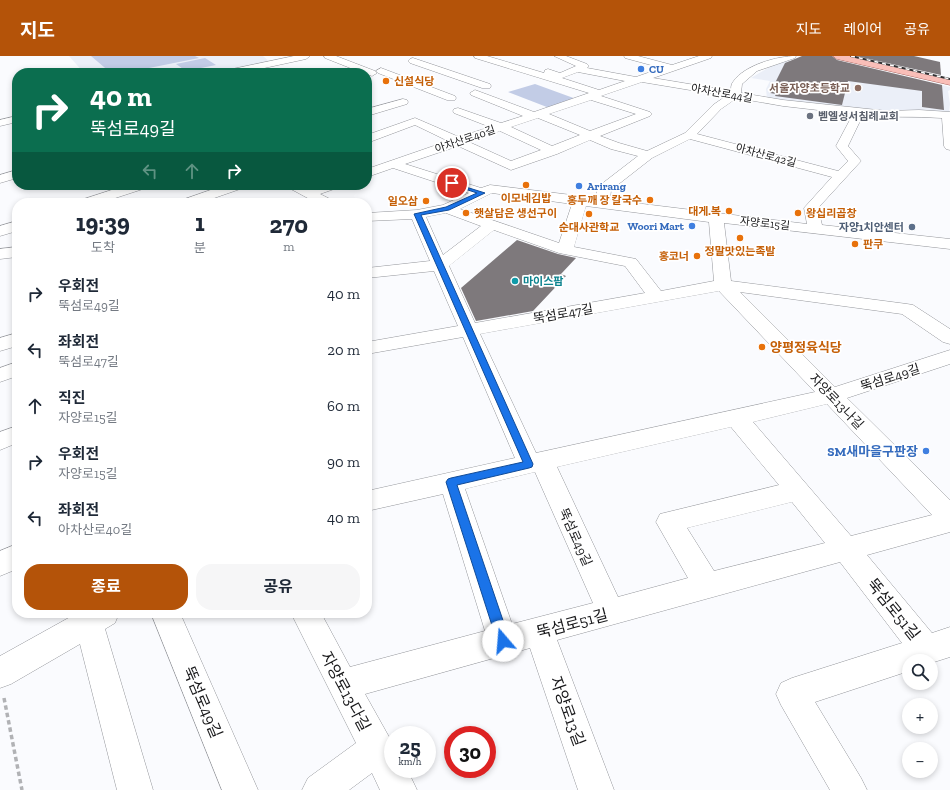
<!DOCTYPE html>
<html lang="ko">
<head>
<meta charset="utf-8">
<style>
	:root { --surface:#fff; --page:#f6f6f7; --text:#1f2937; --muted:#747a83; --accent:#b45309 }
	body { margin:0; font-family:"Zilla Slab","Noto Sans KR",serif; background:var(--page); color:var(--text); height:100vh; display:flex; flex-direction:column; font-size:15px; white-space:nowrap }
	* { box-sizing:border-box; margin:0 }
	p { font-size:13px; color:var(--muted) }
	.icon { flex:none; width:22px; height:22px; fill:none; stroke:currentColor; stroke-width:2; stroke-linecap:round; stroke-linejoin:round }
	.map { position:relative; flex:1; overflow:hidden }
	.drawer { position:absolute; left:12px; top:142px; width:360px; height:420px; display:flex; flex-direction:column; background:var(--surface); border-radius:16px; box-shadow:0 2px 6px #0003 }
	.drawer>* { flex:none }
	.hud { position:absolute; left:12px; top:12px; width:360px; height:122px; border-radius:16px; box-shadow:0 2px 6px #0003; background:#0b6e4f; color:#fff; overflow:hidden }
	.buttons { position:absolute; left:902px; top:598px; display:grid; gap:8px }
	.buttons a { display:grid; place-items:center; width:36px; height:36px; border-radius:50%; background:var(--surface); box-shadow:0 2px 6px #0003; font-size:20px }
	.speed { position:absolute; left:384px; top:670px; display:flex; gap:8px; font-size:20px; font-weight:700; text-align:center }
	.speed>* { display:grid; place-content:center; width:52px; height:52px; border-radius:50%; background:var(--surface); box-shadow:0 2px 6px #0003; line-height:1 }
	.speed small { font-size:10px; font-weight:400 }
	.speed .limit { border:6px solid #d22; background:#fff; color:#111 }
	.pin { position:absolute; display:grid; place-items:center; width:34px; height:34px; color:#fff; margin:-17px; border:2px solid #fff; border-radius:50%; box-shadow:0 1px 4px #0007 }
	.me { position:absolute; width:44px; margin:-22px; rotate:342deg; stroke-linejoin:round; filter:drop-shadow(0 0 3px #0008) }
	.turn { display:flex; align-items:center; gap:14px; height:84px; padding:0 12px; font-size:18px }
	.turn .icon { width:52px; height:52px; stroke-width:2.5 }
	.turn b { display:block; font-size:28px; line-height:34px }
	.lanes { display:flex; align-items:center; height:38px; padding:0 12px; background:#0003; justify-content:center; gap:20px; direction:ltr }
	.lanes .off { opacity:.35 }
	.eta { display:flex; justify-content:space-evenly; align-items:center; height:68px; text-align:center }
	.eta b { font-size:24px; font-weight:700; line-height:28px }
	.cta { display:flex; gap:8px; margin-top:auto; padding:8px 12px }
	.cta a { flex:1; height:46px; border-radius:16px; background:var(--accent); color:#fff; font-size:16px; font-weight:700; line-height:46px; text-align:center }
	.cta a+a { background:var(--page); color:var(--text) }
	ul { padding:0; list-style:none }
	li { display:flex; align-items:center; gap:12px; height:56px; padding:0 12px }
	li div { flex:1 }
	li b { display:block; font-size:15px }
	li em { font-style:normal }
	header { display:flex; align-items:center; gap:24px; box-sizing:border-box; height:56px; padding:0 20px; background:var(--accent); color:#fff }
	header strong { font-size:19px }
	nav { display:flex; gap:22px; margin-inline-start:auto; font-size:14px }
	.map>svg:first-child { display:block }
	.built { fill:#ebeff8 }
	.green { fill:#c2cce6 }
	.building { fill:#7e797c }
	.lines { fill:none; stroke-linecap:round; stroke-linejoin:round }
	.minor-casing { stroke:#94969b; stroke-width:1 }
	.major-casing { stroke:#a86762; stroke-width:1 }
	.path { stroke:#b1b2b5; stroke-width:3.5; stroke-dasharray:4.5 3; stroke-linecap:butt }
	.minor { fill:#fff; fill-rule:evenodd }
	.major { fill:#f9beb8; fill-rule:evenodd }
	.rail-casing { stroke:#313133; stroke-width:2 }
	.rail { stroke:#fff; stroke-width:1.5; stroke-dasharray:4; stroke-linecap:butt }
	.route { fill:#1a73e8; stroke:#114b97 }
	.shop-dot { fill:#3f7fe0; stroke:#fff; stroke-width:1.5 }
	.food-dot { fill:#e8710a; stroke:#fff; stroke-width:1.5 }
	.education-dot { fill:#8d6e63; stroke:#fff; stroke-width:1.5 }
	.worship-dot { fill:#6b7280; stroke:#fff; stroke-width:1.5 }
	.service-dot { fill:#5c6f8a; stroke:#fff; stroke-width:1.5 }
	.culture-dot { fill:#0f9aa8; stroke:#fff; stroke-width:1.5 }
	.labels { text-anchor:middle; stroke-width:3.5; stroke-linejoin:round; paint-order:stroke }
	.far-shop-label { font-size:11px; font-weight:bold; fill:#366cbe; stroke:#fff; text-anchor:start }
	.far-food-label { font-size:11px; font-weight:bold; fill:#c56008; stroke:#fff; text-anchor:start }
	.far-education-label { font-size:11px; font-weight:bold; fill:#785e54; stroke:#fff; text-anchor:end }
	.far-street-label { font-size:11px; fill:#18181a; stroke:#fff }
	.far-worship-label { font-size:11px; font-weight:bold; fill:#5b616d; stroke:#fff; text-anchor:start }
	.far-service-label { font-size:11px; font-weight:bold; fill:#4e5e75; stroke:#fff; text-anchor:end }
	.far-culture-label { font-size:11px; font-weight:bold; fill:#0d838f; stroke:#fff; text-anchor:start }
	.street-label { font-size:13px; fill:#18181a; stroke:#fff }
	.food-label { font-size:13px; font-weight:bold; fill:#c56008; stroke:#fff; text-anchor:start }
	.shop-label { font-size:13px; font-weight:bold; fill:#366cbe; stroke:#fff; text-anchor:end }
	.near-street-label { font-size:16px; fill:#18181a; stroke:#fff }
</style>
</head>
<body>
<header>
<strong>지도</strong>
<nav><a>지도</a><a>레이어</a><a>공유</a></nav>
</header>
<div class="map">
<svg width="950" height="734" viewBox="0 0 950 734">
	<rect width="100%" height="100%" fill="#fafbfe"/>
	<g class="built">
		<polygon points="69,0 263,0 271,7 228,17 84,17"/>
		<polygon points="786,5 818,12 926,28 934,27 950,31 950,34 948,35 950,48 949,56 885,57 767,43 766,33 770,25 751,22 771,10"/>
	</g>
	<g class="green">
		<polygon points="91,0 195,0 199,2 124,17 111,17"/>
		<polygon points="205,2 216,9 186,15 176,8"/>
		<polygon points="535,28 579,44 552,53 508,36"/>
	</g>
	<g class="building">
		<polygon points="802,0 832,0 837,4 942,29 944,54 922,51 922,35 848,25 842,49 775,40 776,38 770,37 785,7"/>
		<polygon points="856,0 914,0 940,6 941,19"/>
		<polygon points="517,184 558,198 576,202 561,218 566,220 533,255 476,265 461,232"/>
	</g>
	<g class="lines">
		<defs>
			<g id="minor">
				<polygon points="294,0 310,0 306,3 241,17 223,17 228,14"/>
				<polygon points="324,0 336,0 375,15 377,17 372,20 367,18 367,17 363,17 325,2"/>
				<path d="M474 0H487L544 17 545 14 548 13 560 17 576 10 554 0H566L587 8 589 10 587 12 636 21 662 12 625 2 624 0H638L672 9 699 0H712L711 2 653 22 731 35C731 32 731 28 733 26 744 9 778 0 796 0L795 2 757 15 742 28 741 37 783 44 887 55 919 54 950 56V94L946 93 944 90 942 62C915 60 889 62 863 59L848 90 861 105 818 152 822 169 950 183V193L724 167 731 225 907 248 913 249 950 273V288L943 286 902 258 740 236 835 331 950 294V308L847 342 950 444V476L867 499 932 577 950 571V601L931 607V605H909V615L815 646 861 722 867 734H830L781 649 776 638 781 627 792 622 902 587 840 506 557 584 614 734H578L530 592 365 638 393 688V713H407L417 734H380L372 717 349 734H302L308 722 356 687 291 557H321L350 611 485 575 443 438 367 455V435L515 402 463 281 367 298V286L458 270 434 215 367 222V212L430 205 412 163 367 165V157L417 154 443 149 469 137 393 112 367 121V113L448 85 415 69 367 87V79L415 62 459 81 490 71 454 57 453 55 454 53 458 52 501 67 523 60 471 39 470 37 475 34 534 56 589 37 475 2ZM578 16 625 25 599 34 562 22ZM642 26 726 40 713 49 685 77 647 95 619 87 600 80 650 60 652 58 650 56 601 40ZM737 42 783 50 853 58 836 90 848 105 838 115 697 78 721 53ZM591 44 636 58 590 75 549 58ZM538 62 580 79 552 90 511 71ZM500 75 541 94 511 105 469 86ZM690 83 832 121 804 152 807 168 610 144 611 134 652 102ZM590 84 611 93 638 100 599 130 597 133 596 142 490 129 481 132 405 108 458 90 511 114 557 98ZM492 137 572 148 559 187 460 153ZM586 150 709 166 714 225 661 235 636 203 574 191ZM446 157 481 170 443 199 426 161ZM494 174 559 197 625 210 645 237 475 267 449 210ZM719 235 815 336 536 397 480 278ZM827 348 932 459 851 480 753 366ZM731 371 779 429 660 458 656 466 688 522 618 541 557 411ZM535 416 593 547 512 568 465 433ZM792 446 825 487 714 515 687 472Z"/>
				<polygon points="413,2 490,28 491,30 490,32 482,32 410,7 408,5 410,3"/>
				<polygon points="381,12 455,40 456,42 455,44 447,44 378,17 376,15"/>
				<polygon points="403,43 407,44 408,46 407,48 367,60 367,53"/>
				<polygon points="17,60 17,66 0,70 0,64"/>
				<polygon points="17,114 17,122 0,127 0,119"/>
				<polygon points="127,129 148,129 146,132 100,147 79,147 81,144"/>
				<polygon points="225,129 245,129 243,132 200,147 180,147 182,144"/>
				<polygon points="287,129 304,129 310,132 319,129 339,129 337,132 320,138 332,144 334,147 317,147 289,132"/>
				<polygon points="17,165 17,175 0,180 0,170"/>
				<polygon points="17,191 17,201 0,203 0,193"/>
				<polygon points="17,277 17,290 0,295 0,282"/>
				<polygon points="17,306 17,320 0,326 0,312"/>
				<polygon points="17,370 17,387 0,394 0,376"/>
				<polygon points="17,488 17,513 0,520 0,495"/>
				<polygon points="72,557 119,557 115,567 105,573 153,734 117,734 80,588 11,628 0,632 0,600 72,560"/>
				<polygon points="151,557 180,557 258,734 222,734"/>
			</g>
			<polygon id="major" points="833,0 849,0 950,23 950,29 837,3"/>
		</defs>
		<use href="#minor" class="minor-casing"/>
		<use href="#major" class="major-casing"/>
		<polyline class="path" points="4,642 22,734"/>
		<use href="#minor" class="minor"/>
		<use href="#major" class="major"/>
		<defs>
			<polyline id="rail" points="851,0 950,23"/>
		</defs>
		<use href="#rail" class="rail-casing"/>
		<use href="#rail" class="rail"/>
	</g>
	<polygon class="route" points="450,126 485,137 449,154 421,159 533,408 532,411 529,412 457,429 510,585 508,589 503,591 499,589 497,585 446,426 448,423 451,422 523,406 414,158 446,151 477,137 450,128"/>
	<g class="shop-dot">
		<circle cx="641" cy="13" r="4"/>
		<circle cx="579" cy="130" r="4"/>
		<circle cx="692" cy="170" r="4"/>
		<circle cx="926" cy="395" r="4"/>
	</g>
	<g class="food-dot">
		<circle cx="386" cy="25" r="4"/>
		<circle cx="526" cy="129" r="4"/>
		<circle cx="650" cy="144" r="4"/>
		<circle cx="426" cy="145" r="4"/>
		<circle cx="729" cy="155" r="4"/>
		<circle cx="466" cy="157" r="4"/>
		<circle cx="798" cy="157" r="4"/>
		<circle cx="589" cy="158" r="4"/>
		<circle cx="740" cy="182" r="4"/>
		<circle cx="855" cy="188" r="4"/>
		<circle cx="697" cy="200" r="4"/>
		<circle cx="762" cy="291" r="4"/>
	</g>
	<circle class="education-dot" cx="858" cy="32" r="4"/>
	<circle class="worship-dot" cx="810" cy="60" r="4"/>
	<circle class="service-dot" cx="912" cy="171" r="4"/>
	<circle class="culture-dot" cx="515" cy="225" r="4"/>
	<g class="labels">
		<g class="far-shop-label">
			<text x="649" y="17">CU</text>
			<text x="587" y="134">Arirang</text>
			<text x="684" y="174" text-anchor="end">Woori Mart</text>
		</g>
		<g class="far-food-label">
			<text x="394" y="29">신설식당</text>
			<text x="526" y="146" text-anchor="middle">이모네김밥</text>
			<text x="642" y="148" text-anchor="end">홍두깨 장 칼국수</text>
			<text x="418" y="149" text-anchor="end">일오삼</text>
			<text x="721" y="159" text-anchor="end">대게.복</text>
			<text x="474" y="161">햇살담은 생선구이</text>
			<text x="806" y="161">왕십리곱창</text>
			<text x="589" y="175" text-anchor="middle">순대사관학교</text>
			<text x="863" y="192">판쿠</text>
			<text x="740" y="199" text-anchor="middle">정말맛있는족발</text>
			<text x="689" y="204" text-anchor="end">홍코너</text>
		</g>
		<g class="far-education-label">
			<text x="850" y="36">서울자양초등학교</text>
		</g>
		<g class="far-street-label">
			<text transform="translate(722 37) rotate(10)" y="4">아차산로44길</text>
			<text transform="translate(465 83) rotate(-19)" y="4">아차산로40길</text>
			<text transform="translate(766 99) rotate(15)" y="4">아차산로42길</text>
			<text transform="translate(765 167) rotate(6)" y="4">자양로15길</text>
		</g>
		<g class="far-worship-label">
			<text x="818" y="64">벧엘성서침례교회</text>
		</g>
		<g class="far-service-label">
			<text x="904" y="175">자양1치안센터</text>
		</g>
		<g class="far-culture-label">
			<text x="523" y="229">마이스팜</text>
		</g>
		<g class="street-label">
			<text transform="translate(563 257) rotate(-10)" y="5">뚝섬로47길</text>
			<text transform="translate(890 321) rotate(-18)" y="5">뚝섬로49길</text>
			<text transform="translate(837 345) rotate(46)" y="5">자양로13나길</text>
			<text transform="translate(576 481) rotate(66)" y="5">뚝섬로49길</text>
		</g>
		<g class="food-label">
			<text x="770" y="296">양평정육식당</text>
		</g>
		<g class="shop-label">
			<text x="918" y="400">SM새마을구판장</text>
		</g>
		<g class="near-street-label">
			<text transform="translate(894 553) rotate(51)" y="6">뚝섬로51길</text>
			<text transform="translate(572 567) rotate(-15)" y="6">뚝섬로51길</text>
			<text transform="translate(346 635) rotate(62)" y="6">자양로13다길</text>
			<text transform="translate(203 646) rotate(67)" y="6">뚝섬로49길</text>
			<text transform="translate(568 655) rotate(70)" y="6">자양로13길</text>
		</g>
	</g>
</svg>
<div class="buttons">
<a><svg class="icon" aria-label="search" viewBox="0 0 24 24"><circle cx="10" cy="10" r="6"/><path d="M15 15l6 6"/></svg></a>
<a>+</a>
<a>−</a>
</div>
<div class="speed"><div>25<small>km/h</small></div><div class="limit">30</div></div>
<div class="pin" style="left:452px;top:127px;background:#d93025"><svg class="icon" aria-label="arrive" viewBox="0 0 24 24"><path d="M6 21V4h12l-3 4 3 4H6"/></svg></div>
<svg class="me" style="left:503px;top:585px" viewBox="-20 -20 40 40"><circle r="19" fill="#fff"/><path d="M0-13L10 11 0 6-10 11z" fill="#1a73e8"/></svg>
<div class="hud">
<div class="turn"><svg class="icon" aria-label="right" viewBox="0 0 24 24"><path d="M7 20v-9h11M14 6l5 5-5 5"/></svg><div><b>40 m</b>뚝섬로49길</div></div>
<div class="lanes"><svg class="icon off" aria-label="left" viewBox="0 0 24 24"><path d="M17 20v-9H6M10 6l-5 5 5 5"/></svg><svg class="icon off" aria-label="ahead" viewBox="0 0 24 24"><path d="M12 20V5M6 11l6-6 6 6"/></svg><svg class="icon" aria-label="right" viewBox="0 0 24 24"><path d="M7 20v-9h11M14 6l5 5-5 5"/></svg></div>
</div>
<section class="drawer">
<div class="eta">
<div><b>19:39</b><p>도착</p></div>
<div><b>1</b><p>분</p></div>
<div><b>270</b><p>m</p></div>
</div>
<ul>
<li><svg class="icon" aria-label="right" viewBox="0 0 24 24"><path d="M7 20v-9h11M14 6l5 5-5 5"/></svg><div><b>우회전</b><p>뚝섬로49길</p></div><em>40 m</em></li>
<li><svg class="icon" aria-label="left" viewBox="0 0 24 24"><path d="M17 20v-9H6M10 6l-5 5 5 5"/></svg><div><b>좌회전</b><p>뚝섬로47길</p></div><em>20 m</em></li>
<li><svg class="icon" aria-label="ahead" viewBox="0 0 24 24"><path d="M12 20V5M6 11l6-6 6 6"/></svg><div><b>직진</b><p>자양로15길</p></div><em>60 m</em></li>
<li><svg class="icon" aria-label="right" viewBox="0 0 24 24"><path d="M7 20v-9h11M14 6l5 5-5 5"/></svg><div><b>우회전</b><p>자양로15길</p></div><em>90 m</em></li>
<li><svg class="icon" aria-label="left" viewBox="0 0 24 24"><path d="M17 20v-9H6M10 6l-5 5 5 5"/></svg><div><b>좌회전</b><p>아차산로40길</p></div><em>40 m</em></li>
</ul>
<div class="cta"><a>종료</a><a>공유</a></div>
</section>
</div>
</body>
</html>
